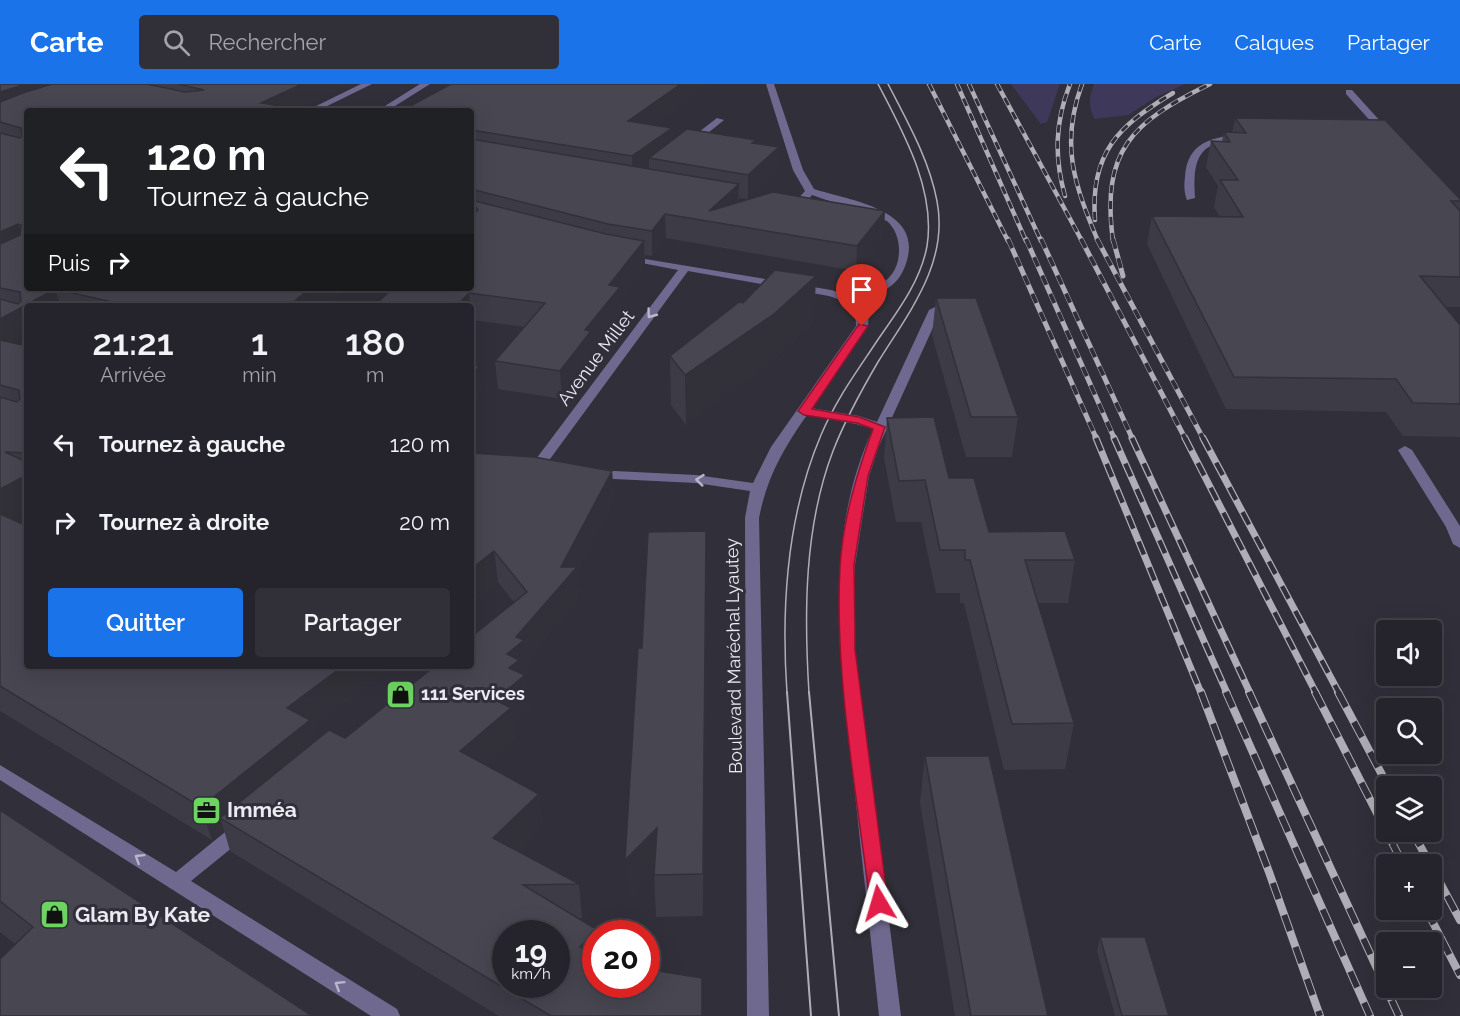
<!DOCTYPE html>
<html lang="fr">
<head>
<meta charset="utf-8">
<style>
	:root { --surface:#25242c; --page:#313038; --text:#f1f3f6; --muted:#a3a4a9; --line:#424148; --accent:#1a73e8 }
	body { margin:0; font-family:Raleway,sans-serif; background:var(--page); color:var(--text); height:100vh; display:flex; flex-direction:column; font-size:22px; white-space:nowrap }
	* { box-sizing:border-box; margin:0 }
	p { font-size:20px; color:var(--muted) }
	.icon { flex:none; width:33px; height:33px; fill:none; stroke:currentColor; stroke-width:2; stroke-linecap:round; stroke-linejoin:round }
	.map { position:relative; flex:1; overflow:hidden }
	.side { position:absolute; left:24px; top:219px; width:450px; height:366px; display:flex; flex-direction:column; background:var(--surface); border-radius:6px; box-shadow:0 6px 24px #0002,0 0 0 2px var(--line) }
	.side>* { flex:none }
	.guide { position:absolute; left:24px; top:24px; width:450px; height:183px; border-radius:6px; box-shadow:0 6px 24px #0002,0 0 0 2px var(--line); background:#202124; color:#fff; overflow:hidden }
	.controls { position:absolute; left:1376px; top:536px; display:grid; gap:12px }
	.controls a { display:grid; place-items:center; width:66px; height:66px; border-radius:6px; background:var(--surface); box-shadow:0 6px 24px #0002,0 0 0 2px var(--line); font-size:30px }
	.speed { position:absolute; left:492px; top:836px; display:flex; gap:12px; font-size:30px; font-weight:700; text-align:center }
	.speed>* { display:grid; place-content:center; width:78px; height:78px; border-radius:50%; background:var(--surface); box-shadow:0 6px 24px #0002,0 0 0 2px var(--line); line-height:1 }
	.speed small { font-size:15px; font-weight:400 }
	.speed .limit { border:9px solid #d22; background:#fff; color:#111 }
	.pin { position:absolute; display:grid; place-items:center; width:51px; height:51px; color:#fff; margin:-62px -26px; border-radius:50% 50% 50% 0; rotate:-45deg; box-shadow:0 0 6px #0007 }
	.pin .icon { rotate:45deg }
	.me { position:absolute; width:66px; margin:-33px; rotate:353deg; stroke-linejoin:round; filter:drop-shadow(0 0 4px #0008) }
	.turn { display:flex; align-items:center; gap:21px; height:126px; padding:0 24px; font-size:27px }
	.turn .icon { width:78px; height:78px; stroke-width:2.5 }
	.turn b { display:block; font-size:42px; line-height:51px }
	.then { display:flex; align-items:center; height:57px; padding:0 24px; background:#0003; gap:12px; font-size:22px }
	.eta { display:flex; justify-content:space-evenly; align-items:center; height:102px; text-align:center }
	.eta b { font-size:36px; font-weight:600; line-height:42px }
	.cta { display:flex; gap:12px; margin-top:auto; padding:12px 24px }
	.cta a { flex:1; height:69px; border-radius:6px; background:var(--accent); color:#fff; font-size:24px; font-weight:600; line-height:69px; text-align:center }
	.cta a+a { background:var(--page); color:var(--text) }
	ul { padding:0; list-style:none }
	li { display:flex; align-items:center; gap:18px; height:78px; padding:0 24px }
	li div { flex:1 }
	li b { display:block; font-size:22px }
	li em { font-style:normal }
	header { display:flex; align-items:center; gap:36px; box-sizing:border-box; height:84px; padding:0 30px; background:var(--accent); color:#fff }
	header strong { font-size:28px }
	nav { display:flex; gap:33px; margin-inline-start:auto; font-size:21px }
	.search { width:420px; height:54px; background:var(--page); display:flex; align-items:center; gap:15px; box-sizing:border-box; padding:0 21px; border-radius:6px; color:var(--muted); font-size:22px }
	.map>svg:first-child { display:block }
	.green { fill:#3e385b }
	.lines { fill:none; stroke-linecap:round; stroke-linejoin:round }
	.minor { fill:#6f698f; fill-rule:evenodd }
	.tram-far1 { stroke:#afaeb6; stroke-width:1.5 }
	.tram { stroke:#afaeb6; stroke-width:2 }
	.rail-far3-casing { stroke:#afaeb6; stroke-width:4.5 }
	.rail-far2-casing { stroke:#afaeb6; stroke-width:5 }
	.rail-far1-casing { stroke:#afaeb6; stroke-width:7 }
	.rail-casing { stroke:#afaeb6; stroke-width:8 }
	.rail-far3 { stroke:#31303a; stroke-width:3; stroke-dasharray:8; stroke-linecap:butt }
	.rail-far2 { stroke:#31303a; stroke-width:4; stroke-dasharray:10; stroke-linecap:butt }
	.rail-far1 { stroke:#31303a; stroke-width:4.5; stroke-dasharray:14; stroke-linecap:butt }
	.rail { stroke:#31303a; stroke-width:6; stroke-dasharray:17; stroke-linecap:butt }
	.wall { fill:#3d3c46; fill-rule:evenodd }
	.shaded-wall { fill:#323139 }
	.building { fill:#474651; stroke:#323139; stroke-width:1.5; fill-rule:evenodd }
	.oneway { stroke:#bab7ca }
	.route { fill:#e11d48; stroke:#92132f; stroke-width:1.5 }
	.labels { text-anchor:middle; stroke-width:6; stroke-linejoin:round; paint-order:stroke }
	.street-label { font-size:18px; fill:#ecebf2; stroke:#31303a }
	.poi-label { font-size:18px; font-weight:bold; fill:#ecebf2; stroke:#31303a; text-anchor:start }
	.near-poi-label { font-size:21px; font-weight:bold; fill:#ecebf2; stroke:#31303a; text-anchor:start }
</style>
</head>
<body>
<header>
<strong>Carte</strong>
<div class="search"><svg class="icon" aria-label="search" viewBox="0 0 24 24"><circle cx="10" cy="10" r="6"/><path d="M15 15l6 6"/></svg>Rechercher</div>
<nav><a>Carte</a><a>Calques</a><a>Partager</a></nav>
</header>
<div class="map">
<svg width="1460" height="932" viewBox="0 0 1460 932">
	<rect width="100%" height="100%" fill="#31303a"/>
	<g class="green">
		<polygon points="1011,0 1060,0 1047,38 1041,40"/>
		<path d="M1094 0H1185L1156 13 1128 31 1095 35C1088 23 1089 13 1094 0Z"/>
	</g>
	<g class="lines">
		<g class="minor">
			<polygon points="361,0 372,0 317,27 306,27"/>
			<polygon points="420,0 430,0 387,27 377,27"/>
			<path d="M766 0H774L803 86 814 105C847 116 918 124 908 172 902 200 887 206 862 218L869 228 868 242 811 324 859 332 877 338 929 226 935 223 941 226 879 362 869 392 855 481V565L901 932H879C871 855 862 778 854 700 841 584 821 456 873 345L856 340 807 331C783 365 767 393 759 434L769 932H747L745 434 750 407 696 399 594 394 587 390 594 386 696 391 753 399 771 363 856 242 855 224 847 218 829 212 688 187 539 390 534 391 527 387 678 186 621 175V171L831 206 854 213C866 207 884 201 892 190 903 175 901 149 887 137L812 111 803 122 787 124 782 121 796 117 805 107 793 86Z"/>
			<polygon points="1346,6 1352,6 1390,48 1390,52 1384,52 1346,10"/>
			<polygon points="717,34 724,36 692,62 686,62 686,58"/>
			<path d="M1243 51 1248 54 1246 56C1237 58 1227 56 1218 59 1192 66 1194 92 1195 114L1187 116C1184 109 1184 100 1185 93 1187 58 1213 52 1243 51Z"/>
			<polygon points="1405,362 1412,366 1460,442 1460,464 1453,460 1446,443 1398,366"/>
			<polygon points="0,681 176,788 235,740 242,738 249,740 252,745 249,750 191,797 397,925 400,932 371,932 0,696"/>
		</g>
		<g class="tram-far1">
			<path d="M787 609C781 523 787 431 821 351 836 315 858 286 879 254 898 227 921 196 927 162 936 106 903 48 878 0"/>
			<path d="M809 609C804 529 804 443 833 367 845 336 861 307 878 278 909 228 949 179 937 117 929 75 907 37 888 0"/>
		</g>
		<g class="tram">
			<polyline points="787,608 811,932"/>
			<polyline points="809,608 839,932"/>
		</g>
		<defs>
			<g id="rail-far3">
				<polyline points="929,0 1008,157"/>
				<polyline points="957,0 1026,157"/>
				<polyline points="969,0 1041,157"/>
				<polyline points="997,0 1082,157"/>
				<path d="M1082 0C1060 60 1074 100 1098 157"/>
				<path d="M1065 112C1054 73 1055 38 1070 0"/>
				<path d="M1095 136C1090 69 1118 42 1173 9"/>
				<path d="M1113 157C1101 66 1132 38 1210 0"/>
			</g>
			<g id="rail-far2">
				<polyline points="1008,155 1097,356"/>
				<polyline points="1026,155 1115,356"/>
				<polyline points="1041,155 1133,356"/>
				<polyline points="1081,155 1186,356"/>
				<polyline points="1097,155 1204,356"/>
				<polyline points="1113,155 1123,192"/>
			</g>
			<g id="rail-far1">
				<polyline points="1096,354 1201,609"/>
				<polyline points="1114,354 1227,609"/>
				<polyline points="1132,354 1250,609"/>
				<polyline points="1185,354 1316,609"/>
				<polyline points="1203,354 1339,609"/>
			</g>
			<g id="rail">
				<polyline points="1201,608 1269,788 1320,932"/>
				<polyline points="1226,608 1370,932"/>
				<polyline points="1249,608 1399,932"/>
				<polyline points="1315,608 1403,780"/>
				<polyline points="1338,608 1388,702"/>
				<polyline points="1412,747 1430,780"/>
				<polyline points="1431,782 1460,836"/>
				<polyline points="1426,825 1460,891"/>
			</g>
		</defs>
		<use href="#rail-far3" class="rail-far3-casing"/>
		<use href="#rail-far2" class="rail-far2-casing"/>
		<use href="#rail-far1" class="rail-far1-casing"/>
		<use href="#rail" class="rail-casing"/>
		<use href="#rail-far3" class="rail-far3"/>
		<use href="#rail-far2" class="rail-far2"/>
		<use href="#rail-far1" class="rail-far1"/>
		<use href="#rail" class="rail"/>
	</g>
	<g class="wall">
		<polygon points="0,0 349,0 298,25 27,204 345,204 325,222 27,222 27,252 14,259 27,262 27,426 11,435 27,582 391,582 312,644 315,657 345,654 514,518 498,498 471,519 471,369 612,387 614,417 577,488 579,514 526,578 527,588 524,591 529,624 512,638 515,657 486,681 539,710 542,743 518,767 579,800 582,834 578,834 596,900 703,932 499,932 230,767 224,746 212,756 0,627"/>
		<path d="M711 0 654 41 672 56 756 59 779 63V87L748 115 884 151 856 187 666 154 652 172 645 171V182L620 215 621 229 592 265 593 274 562 315 498 305 495 277 525 243 472 236 471 237V222H374L471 204V27ZM739 114 748 115 738 118Z"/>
		<polygon points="1235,34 1460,115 1460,223 1445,223 1460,241 1460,353 1403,352 1386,328 1226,325 1147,160 1152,132 1220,133 1214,123 1218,102 1206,83 1211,57 1222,57 1224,48 1232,49"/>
		<polygon points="936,214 1018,333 1012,373 966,373 932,251"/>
		<polygon points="743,219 814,238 773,277 686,341 671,321 670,272"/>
		<polygon points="887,334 949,394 989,448 1075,476 1068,519 1038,519 1074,639 1065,685 1004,686 964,519 960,519 960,509 936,509 921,438 896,438 884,374"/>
		<polygon points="706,486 703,832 656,833 654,790 627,818"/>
		<polygon points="925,672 1048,932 955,932 920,719"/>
		<polygon points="0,726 312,932 15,860 0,848"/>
		<polygon points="1100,853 1169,932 1115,932 1097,867"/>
	</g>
	<g class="shaded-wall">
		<polygon points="26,0 79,0 0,32 0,8"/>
		<polygon points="302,0 349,0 294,27 261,19"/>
		<polygon points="681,0 711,0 629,59 628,37"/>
		<polygon points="672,44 672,66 649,74 649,84 633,96 632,72"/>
		<polygon points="779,63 779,87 748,116 748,91"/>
		<polygon points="739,100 738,124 709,127"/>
		<polygon points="885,127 884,151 856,187 857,162"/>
		<polygon points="665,130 666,154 652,172 652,147"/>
		<polygon points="18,140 26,165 0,177 0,148"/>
		<polygon points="644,157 645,182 620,215 621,229 592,265 593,274 562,315 560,287 585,246 609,201"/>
		<polygon points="816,192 814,238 773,277 686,341 685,291"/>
		<polygon points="310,204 345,204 325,222 289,222"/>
		<polygon points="55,205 61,222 27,222 27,252 0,267 0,235"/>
		<polygon points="469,209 470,222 456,222"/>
		<polygon points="479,282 482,310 471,330 471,295"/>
		<polygon points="612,387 614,417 577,488 579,514 526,578 527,588 521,594 525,591 529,624 512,638 515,657 465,700 460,667 495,616 507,570 516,553 561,483"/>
		<polygon points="27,391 27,426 0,441 0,405"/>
		<polygon points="706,447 706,486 703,832 703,790"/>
		<polygon points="494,467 498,498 471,519 471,485"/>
		<polygon points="343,582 391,582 312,644 318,669 220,734 224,746 212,756 201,723 287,624"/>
		<polygon points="539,710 542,743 497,788 493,754"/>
		<polygon points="657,744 658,786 627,818 625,776"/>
		<polygon points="596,845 597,849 596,849 596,883 580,863"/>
	</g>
	<g class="building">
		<polygon points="0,0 26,0 0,8"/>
		<polygon points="52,0 147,0 185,8 204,6 178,0 302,0 261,19 310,27 27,27 27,204 310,204 289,222 130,222 55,205 0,235 0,215 18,220 21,217 20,208 0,204 0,160 20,151 21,141 18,140 0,148 0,49 20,54 22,52 21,44 0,38 0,18 23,9"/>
		<polygon points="451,0 681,0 628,37 672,44 632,72 471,46 471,27 401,27"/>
		<polygon points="1235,34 1385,36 1460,115 1460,117 1451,117 1460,127 1460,193 1420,192 1460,241 1460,320 1413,319 1396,295 1234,293 1152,132 1243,133 1220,96 1238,96 1211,57 1230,58 1224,48 1246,49"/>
		<polygon points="687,45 756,56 752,59 779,63 748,91 649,74"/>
		<polygon points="471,55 739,100 709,127 773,108 885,127 857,162 665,130 652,147 608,140 471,105"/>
		<polygon points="471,116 606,150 644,157 609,201 620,203 585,246 591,247 560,287 495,277 545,219 469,209 456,222 374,222 393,204 471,204 471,132 478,126 471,118"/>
		<polygon points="775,186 816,192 774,230 685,291 670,272 739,218 743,219"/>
		<polygon points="936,214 976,214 1018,333 971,333"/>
		<polygon points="0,256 27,262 27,369 5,368 27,378 27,391 0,405 0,313 17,318 20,315 19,306 0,301"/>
		<polygon points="471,281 479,282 471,295"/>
		<polygon points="934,333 949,394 974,394 989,448 1065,447 1075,476 1025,476 1074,639 1012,640 970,476 965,476 965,466 940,466 925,396 899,397 887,334"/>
		<path d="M471 369 534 373 612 387 561 483H577L516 553 524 556 507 570 519 576 509 584 525 591 495 616 511 624 460 667 539 710 493 754 579 800 523 801 596 845 580 863 596 869V900H646V885L702 894V932H551L220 734 329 646 345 654 435 582H471V553L527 508 494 467 471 485ZM506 849H556V900H506Z"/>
		<polygon points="0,430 27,442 27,582 343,582 287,624 310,636 201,723 0,602"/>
		<polygon points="706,447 703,790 654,791 657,744 625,776 638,564 642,564 648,448"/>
		<polygon points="925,672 989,672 1048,932 971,932"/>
		<polygon points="0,726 312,932 0,932 0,875 33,843 0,817"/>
		<polygon points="1100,853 1145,853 1169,932 1122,932"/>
	</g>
	<defs><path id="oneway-chevron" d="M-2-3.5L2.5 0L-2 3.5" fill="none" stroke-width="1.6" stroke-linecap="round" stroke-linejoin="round" transform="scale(1.5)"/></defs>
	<g class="oneway">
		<use href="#oneway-chevron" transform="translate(651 230) rotate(127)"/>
		<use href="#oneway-chevron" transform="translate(700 396) rotate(-174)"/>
		<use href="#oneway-chevron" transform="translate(139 774) rotate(-148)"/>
		<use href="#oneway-chevron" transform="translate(339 901) rotate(-148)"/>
	</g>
	<path class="route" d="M859 240 868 242 812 325 859 333 885 343 868 392 854 481 855 544V565L888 819 885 824 879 826 873 824 870 819C857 710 834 592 840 482 843 435 857 389 873 345L857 339 804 331 798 327Z"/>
	<defs>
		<symbol id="shop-square" viewBox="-11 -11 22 22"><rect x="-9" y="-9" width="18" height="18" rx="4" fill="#6dd361" stroke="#31303a"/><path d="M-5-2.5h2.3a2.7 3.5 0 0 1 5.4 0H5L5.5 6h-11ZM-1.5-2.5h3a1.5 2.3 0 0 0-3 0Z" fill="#111"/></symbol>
		<symbol id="office-square" viewBox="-11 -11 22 22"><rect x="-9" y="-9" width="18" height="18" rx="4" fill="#6dd361" stroke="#31303a"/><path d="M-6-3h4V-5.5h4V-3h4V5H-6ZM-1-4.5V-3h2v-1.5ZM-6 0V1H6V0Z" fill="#111"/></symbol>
	</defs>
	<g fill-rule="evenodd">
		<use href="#shop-square" x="384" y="594" width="33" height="33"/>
		<use href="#office-square" x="190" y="710" width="33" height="33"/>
		<use href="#shop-square" x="38" y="814" width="33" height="33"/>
	</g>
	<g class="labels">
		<g class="street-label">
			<text transform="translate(596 274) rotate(-53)" y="6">Avenue Millet</text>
			<text transform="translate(734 572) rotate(-91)" y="6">Boulevard Maréchal Lyautey</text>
		</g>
		<g class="poi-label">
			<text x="421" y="616">111 Services</text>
		</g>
		<g class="near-poi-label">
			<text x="227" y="733">Imméa</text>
			<text x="75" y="838">Glam By Kate</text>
		</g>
	</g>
</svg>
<div class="controls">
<a><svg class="icon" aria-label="sound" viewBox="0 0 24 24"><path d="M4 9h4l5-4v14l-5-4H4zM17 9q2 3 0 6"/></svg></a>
<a><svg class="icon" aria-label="search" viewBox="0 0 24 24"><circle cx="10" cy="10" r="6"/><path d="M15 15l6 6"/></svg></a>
<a><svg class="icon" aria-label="layers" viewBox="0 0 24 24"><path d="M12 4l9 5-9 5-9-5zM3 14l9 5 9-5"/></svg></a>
<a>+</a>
<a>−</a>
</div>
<div class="speed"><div>19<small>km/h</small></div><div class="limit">20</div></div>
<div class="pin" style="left:862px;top:242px;background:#d93025"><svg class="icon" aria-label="arrive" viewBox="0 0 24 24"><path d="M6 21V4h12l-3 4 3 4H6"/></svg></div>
<svg class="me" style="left:879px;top:819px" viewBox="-20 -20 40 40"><path d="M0-17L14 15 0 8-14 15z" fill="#e11d48" stroke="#fff" stroke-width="4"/></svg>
<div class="guide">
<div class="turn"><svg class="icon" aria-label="left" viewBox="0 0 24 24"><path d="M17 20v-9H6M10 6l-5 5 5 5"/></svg><div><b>120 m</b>Tournez à gauche</div></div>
<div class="then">Puis<svg class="icon" aria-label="right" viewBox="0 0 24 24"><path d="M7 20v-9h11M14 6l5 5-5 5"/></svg></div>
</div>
<section class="side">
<div class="eta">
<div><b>21:21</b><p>Arrivée</p></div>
<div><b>1</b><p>min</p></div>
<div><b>180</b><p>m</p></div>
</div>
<ul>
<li><svg class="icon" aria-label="left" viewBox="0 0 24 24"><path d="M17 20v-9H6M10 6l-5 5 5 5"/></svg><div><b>Tournez à gauche</b></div><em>120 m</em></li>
<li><svg class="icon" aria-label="right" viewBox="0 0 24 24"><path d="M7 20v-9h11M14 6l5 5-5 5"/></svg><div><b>Tournez à droite</b></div><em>20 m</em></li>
</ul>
<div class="cta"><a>Quitter</a><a>Partager</a></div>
</section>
</div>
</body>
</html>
